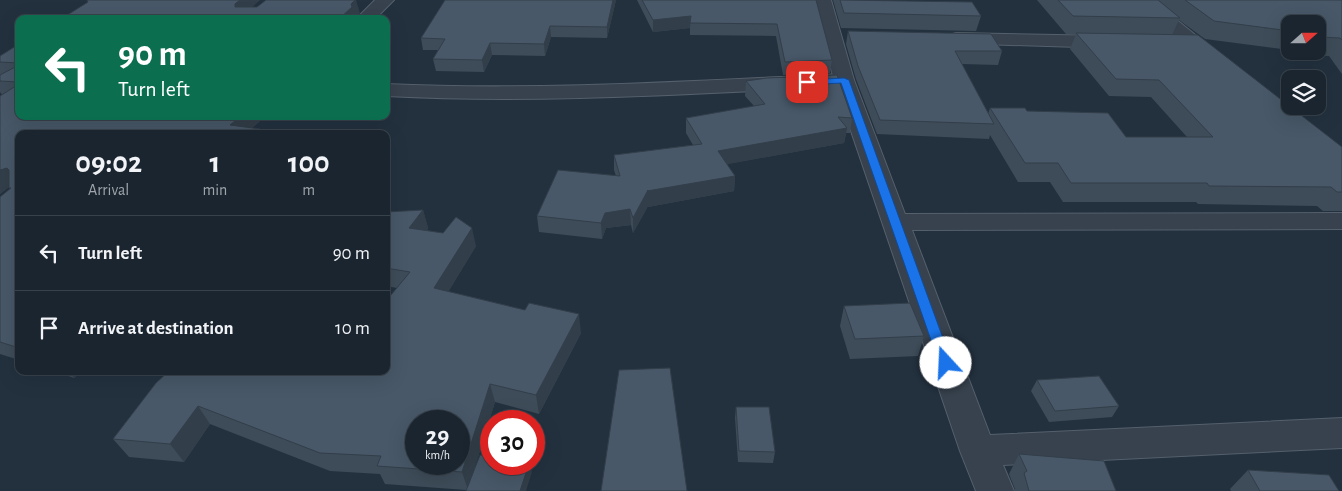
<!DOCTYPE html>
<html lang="en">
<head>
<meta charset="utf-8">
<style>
	:root { --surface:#1a252f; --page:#27313b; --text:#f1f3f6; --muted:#9fa5aa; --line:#38424b }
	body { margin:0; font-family:"Alegreya Sans",sans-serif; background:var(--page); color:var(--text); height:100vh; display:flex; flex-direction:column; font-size:19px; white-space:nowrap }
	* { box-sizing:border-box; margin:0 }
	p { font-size:16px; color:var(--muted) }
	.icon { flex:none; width:28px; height:28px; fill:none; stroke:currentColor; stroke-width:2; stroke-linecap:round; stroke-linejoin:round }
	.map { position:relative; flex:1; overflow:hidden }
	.details { position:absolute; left:15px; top:130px; width:375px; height:245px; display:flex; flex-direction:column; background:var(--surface); border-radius:10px; box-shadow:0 5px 20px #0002,0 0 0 1px var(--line) }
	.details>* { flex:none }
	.banner { position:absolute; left:15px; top:15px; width:375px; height:105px; border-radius:10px; box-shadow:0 5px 20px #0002,0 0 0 1px var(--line); background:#0b6e4f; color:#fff; overflow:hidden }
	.needle { width:32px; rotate:69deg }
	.fabs { position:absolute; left:1281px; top:15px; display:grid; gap:10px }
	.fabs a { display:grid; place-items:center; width:45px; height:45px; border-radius:10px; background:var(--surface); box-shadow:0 5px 20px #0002,0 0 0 1px var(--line); font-size:25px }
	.speed { position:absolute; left:405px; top:410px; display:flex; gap:10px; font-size:25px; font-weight:700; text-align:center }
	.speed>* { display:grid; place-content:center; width:65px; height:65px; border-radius:50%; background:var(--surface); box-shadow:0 5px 20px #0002,0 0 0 1px var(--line); line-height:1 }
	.speed small { font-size:12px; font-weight:400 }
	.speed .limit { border:8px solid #d22; background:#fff; color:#111 }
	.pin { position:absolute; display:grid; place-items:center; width:42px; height:42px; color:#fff; margin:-21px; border-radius:10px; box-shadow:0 2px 8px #0006 }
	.me { position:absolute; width:55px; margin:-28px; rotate:340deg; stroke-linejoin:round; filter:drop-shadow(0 0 4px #0008) }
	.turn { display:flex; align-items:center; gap:18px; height:105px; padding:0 20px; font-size:22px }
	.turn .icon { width:65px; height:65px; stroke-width:2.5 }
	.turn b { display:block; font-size:35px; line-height:42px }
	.eta { display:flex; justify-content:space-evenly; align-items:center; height:85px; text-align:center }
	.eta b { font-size:30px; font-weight:700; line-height:35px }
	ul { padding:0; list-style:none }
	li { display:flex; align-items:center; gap:15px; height:75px; padding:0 20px; border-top:1px solid var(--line) }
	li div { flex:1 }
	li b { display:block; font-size:19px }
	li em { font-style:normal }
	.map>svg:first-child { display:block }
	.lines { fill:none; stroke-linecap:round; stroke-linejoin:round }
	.minor-casing { stroke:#55606c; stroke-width:2 }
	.tertiary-casing { stroke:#55606c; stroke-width:2 }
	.minor { fill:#37424e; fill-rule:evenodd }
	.tertiary { fill:#37424e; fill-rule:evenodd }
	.wall { fill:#3e4c59 }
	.shaded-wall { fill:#323e49 }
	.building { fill:#485868; stroke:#323e49; fill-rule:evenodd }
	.route { fill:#1a73e8; stroke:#114b97 }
</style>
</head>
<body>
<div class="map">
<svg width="1342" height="491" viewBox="0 0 1342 491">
	<rect width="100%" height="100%" fill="#23313f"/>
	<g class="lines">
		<defs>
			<g id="minor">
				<polygon points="375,0 394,0 375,19 356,19"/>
				<polygon points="1132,0 1152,0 1224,58 1221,62 1214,64 1207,62"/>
				<polygon points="956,33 1111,36 1118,38 1120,42 1118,46 1111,48 949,43 947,39 949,35"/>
				<path d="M844 74 851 76 854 80 905 214 1342 213V229L912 230 990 435 1342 418V448L1003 465 1014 491H976L960 451 836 87C686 94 537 104 386 96V84C539 91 691 81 844 74Z"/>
			</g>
			<polygon id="tertiary" points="813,0 831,0 854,80 851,84 844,86 837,84 834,80"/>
		</defs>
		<use href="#minor" class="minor-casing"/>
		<use href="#tertiary" class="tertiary-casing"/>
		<use href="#minor" class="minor"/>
		<use href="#tertiary" class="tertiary"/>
	</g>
	<g class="wall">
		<polygon points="616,0 607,38 551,37 545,56 492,55 484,72 436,71 433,59 438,50 423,50 421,38"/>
		<polygon points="637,0 816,0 832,60 830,73 783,75 776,36 690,35 690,28 653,32"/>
		<polygon points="833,0 877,0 877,1 981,16 976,31 841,28"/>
		<polygon points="1037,0 1342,0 1342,74 1329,56 1309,55 1306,53 1296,51 1318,51 1318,24 1290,24 1290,50 1205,39 1179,20 1172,35 1342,147 1342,211 1323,211 1317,206 1198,204 1196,202 1063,202 1050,182 1018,182 990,135 989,139 877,134 856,79 846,44 848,31 1002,51 998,65 962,64 988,114 990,108 1027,111 1126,137 1187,137 1151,97 1109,96 1070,49 1076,34 1066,34"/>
		<polygon points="19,44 19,116 103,120 106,120 111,116 266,116 252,128 19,134 19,360 0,354 0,197 10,189 9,187 0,194 0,96 2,95 0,92 0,56"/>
		<polygon points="746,81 852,118 850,133 846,133 844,143 727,164 735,176 734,191 648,207 648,206 633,233 631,225 606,228 602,239 539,232 537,216 616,176 614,170 614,155 693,145 686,133 686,118 754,106 745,96"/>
		<polygon points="423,210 428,228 427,230 476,246 448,292 581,333 539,414 495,402 475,467 532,472 466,490 385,484 380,474 330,471 210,424 184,462 129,457 113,439 156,383 386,371 397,288 386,286 386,212"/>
		<polygon points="844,306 924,336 918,356 850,359 840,326"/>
		<polygon points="54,371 81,371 74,378"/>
		<polygon points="1037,380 1119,406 1112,417 1049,422 1031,391"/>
		<polygon points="736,407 775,452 773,463 738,462 735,418"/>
		<polygon points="1019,454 1116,491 1014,491 1015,489 1009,474"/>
		<polygon points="1248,470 1339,491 1231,491 1230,489"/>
	</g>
	<g class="shaded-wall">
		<polygon points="240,0 260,0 241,18 235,7 235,4"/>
		<polygon points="355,0 356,0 360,13 355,18 355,19 339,19"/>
		<polygon points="613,0 616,0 607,38 607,27"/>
		<polygon points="691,16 690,28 653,32 653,20"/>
		<polygon points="550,26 551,37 545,56 544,44"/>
		<polygon points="490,43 492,55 484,72 482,60"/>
		<polygon points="81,116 107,116 88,134 79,118"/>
		<polygon points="241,116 266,116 245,134 230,125"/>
		<polygon points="847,128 844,143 718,166 718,151"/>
		<polygon points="260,129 262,134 255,134"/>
		<polygon points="7,168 18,184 9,187 0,194 0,170"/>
		<polygon points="735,176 734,191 648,207 648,206 633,233 633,218 648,190"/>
		<polygon points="630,209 631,225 606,228 602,239 601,223 605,213"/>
		<polygon points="423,210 428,228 415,246 409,228"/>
		<polygon points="472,228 476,246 439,307 434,288"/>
		<polygon points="579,314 581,333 539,414 536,395"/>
		<polygon points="69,371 81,371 74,378"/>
		<polygon points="490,384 495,402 468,490 462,472"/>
		<polygon points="198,406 210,424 184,462 170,444"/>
		<polygon points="529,464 530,464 532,472 526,491 520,491"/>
	</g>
	<g class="building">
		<polygon points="87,0 240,0 235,4 235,7 257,7 266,0 355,0 351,4 352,7 339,19 61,19 88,2"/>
		<polygon points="445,0 613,0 607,27 550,26 544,44 490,43 482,60 433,59 445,39 421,38"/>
		<polygon points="642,0 816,0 832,60 785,62 777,24 690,23 691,16 653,20"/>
		<polygon points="840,0 972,2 981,16 844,13"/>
		<polygon points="1058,0 1158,0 1180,18 1073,16"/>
		<polygon points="1185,0 1342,0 1342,40 1340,38 1320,37 1318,34 1318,24 1290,24 1290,31 1214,21"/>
		<polygon points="848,31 991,34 1002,51 955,51 994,124 880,120 858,66"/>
		<polygon points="1076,33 1198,35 1342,147 1342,192 1337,192 1331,187 1209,186 1207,183 1071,183 1058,163 1025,163 990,108 1025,108 1027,111 1108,113 1126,137 1213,137 1159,80 1116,79"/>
		<polygon points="19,44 19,63 0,62 0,56"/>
		<polygon points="19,65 19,82 0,81 0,75"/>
		<polygon points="837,75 852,118 838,117 847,128 718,151 735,176 647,191 648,190 633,218 630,209 605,213 601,223 537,216 558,170 620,176 614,155 702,144 686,118 765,104 746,81 767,78"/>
		<polygon points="19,84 19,116 81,116 79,118 81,120 106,120 111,116 241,116 230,125 260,129 255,134 19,134 19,348 0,342 0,197 11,188 9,188 9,170 7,168 0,170 0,96"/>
		<path d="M423 210 409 228 443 233 456 217 472 228 434 288 525 310 529 303 579 314 536 395 490 384 462 472 377 466 381 456 320 453 198 406 170 444 113 439 156 383 169 371H386V301L410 272 386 268V212ZM416 421H459V464H416Z"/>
		<polygon points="910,303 924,336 855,339 844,306"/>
		<polygon points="670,368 687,491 601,491 619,370"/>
		<polygon points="1099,376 1119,406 1055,411 1037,380"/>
		<polygon points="736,407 769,407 775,452 739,451"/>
		<polygon points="1019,454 1104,461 1116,491 1029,491 1024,473 1027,471"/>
		<polygon points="480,455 491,456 491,464 529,464 520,491 466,491"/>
		<polygon points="1248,470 1329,475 1339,491 1260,491"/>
	</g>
	<polygon class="route" points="844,78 849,80 952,363 950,367 946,368 941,367 939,363 841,83 807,85 803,82 807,80"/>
</svg>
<div class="fabs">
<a><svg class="needle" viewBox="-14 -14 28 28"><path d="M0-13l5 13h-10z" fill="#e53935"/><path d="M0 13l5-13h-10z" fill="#9fa5aa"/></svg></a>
<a><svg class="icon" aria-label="layers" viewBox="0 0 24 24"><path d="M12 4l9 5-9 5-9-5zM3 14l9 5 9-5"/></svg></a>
</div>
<div class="speed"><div>29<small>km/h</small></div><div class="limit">30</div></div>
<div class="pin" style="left:807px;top:82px;background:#d93025"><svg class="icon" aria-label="arrive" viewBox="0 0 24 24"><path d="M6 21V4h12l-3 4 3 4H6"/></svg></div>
<svg class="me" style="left:946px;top:363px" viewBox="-20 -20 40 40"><circle r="19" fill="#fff"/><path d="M0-13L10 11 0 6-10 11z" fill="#1a73e8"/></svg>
<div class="banner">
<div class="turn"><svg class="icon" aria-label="left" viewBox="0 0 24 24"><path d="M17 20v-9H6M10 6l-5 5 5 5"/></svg><div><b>90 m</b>Turn left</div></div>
</div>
<section class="details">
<div class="eta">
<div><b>09:02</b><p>Arrival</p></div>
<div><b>1</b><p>min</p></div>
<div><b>100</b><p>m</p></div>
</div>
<ul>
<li><svg class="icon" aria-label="left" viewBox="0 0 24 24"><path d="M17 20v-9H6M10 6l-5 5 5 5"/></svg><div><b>Turn left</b></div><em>90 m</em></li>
<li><svg class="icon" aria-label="arrive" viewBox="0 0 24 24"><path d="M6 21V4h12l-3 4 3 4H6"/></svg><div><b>Arrive at destination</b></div><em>10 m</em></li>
</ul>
</section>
</div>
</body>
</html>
